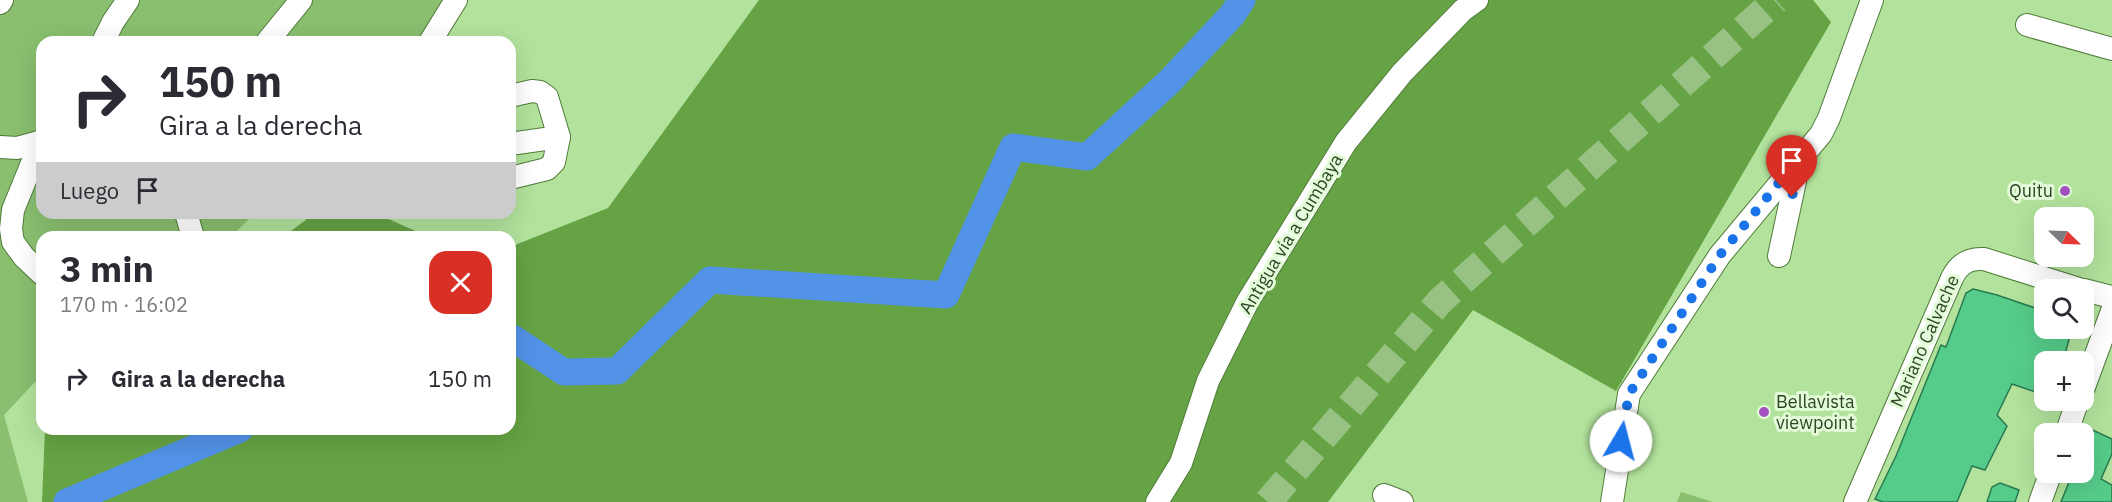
<!DOCTYPE html>
<html lang="es">
<head>
<meta charset="utf-8">
<style>
	:root { --surface:#fff; --page:#f2f2f3; --text:#2b2b33; --muted:#7c7c81 }
	body { margin:0; font-family:"IBM Plex Sans",sans-serif; background:var(--page); color:var(--text); height:100vh; display:flex; flex-direction:column; font-size:22px; white-space:nowrap }
	* { box-sizing:border-box; margin:0 }
	p { font-size:20px; color:var(--muted) }
	.icon { flex:none; width:33px; height:33px; fill:none; stroke:currentColor; stroke-width:2; stroke-linecap:round; stroke-linejoin:round }
	.map { position:relative; flex:1; overflow:hidden }
	.side { position:absolute; left:36px; top:231px; width:480px; height:204px; display:flex; flex-direction:column; background:var(--surface); border-radius:18px; box-shadow:0 6px 24px #0002 }
	.side>* { flex:none }
	.hud { position:absolute; left:36px; top:36px; width:480px; height:183px; border-radius:18px; box-shadow:0 6px 24px #0002; background:#fff; color:var(--text); overflow:hidden }
	.needle { width:39px; rotate:113deg }
	.buttons { position:absolute; left:2034px; top:207px; display:grid; gap:12px }
	.buttons a { display:grid; place-items:center; width:60px; height:60px; border-radius:12px; background:var(--surface); box-shadow:0 6px 24px #0002; font-size:30px }
	.pin { position:absolute; display:grid; place-items:center; width:51px; height:51px; color:#fff; margin:-62px -26px; border-radius:50% 50% 50% 0; rotate:-45deg; box-shadow:0 0 6px #0007 }
	.pin .icon { rotate:45deg }
	.me { position:absolute; width:66px; margin:-33px; rotate:8deg; stroke-linejoin:round; filter:drop-shadow(0 0 4px #0008) }
	.turn { display:flex; align-items:center; gap:21px; height:126px; padding:0 24px; font-size:27px }
	.turn .icon { width:78px; height:78px; stroke-width:2.5 }
	.turn b { display:block; font-size:42px; line-height:51px }
	.then { display:flex; align-items:center; height:57px; padding:0 24px; background:#0003; gap:12px; font-size:22px }
	.round { display:grid; place-items:center; flex:none; width:63px; height:63px; border-radius:18px; background:var(--page) }
	.head { display:flex; align-items:center; justify-content:space-between; height:102px; padding:0 24px }
	h1 { font-size:36px; font-weight:800; line-height:45px }
	ul { padding:0; list-style:none }
	li { display:flex; align-items:center; gap:18px; height:90px; padding:0 24px }
	li div { flex:1 }
	li b { display:block; font-size:22px }
	li em { font-style:normal }
	.map>svg:first-child { display:block }
	.green { fill:#89bf6f }
	.forest { fill:#65a344 }
	.lines { fill:none; stroke-linecap:round; stroke-linejoin:round }
	.river { stroke:#5292e7; stroke-width:27 }
	.building { fill:#56cc8a; stroke:#287b4f; stroke-width:1.5 }
	.major-tunnel { stroke:#98c284; stroke-width:28; stroke-dasharray:28 14; stroke-linecap:butt }
	.minor-casing { stroke:#4f7b39; stroke-width:24 }
	.minor { stroke:#fff; stroke-width:22 }
	.route { stroke:#1a73e8; stroke-width:10; stroke-dasharray:0 18 }
	.poi-dot { fill:#a351c1; stroke:#e3fcd8; stroke-width:2 }
	.labels { text-anchor:middle; stroke-width:6; stroke-linejoin:round; paint-order:stroke }
	.poi-label { font-size:18px; fill:#2f4326; stroke:#e3fcd8; text-anchor:end }
	.street-label { font-size:18px; fill:#2f4326; stroke:#e3fcd8 }
</style>
</head>
<body>
<div class="map">
<svg width="2112" height="502" viewBox="0 0 2112 502">
	<rect width="100%" height="100%" fill="#b2e29c"/>
	<g class="green">
		<polygon points="0,0 457,0 425,42 42,42 42,213 255,213 231,237 42,237 42,377 37,380 4,415 28,502 0,502"/>
		<polygon points="1681,492 1713,502 1677,502"/>
	</g>
	<g class="forest">
		<polygon points="759,0 1813,0 1831,22 1616,391 1473,310 1328,502 42,502 45,429 510,429 510,247 608,208"/>
		<polygon points="315,213 375,213 429,237 283,237"/>
	</g>
	<g class="lines">
		<g class="river">
			<polyline points="510,341 514,339 564,372 617,371 710,280 946,295 1013,147 1087,157 1169,82 1232,15 1242,0"/>
			<polyline points="67,502 240,429"/>
		</g>
	</g>
	<g class="building">
		<polygon points="1973,289 1997,295 2044,311 2044,328 2072,328 2063,362 2044,362 2044,395 2012,384 1997,415 2007,426 1985,470 1972,466 1957,502 1883,502 1875,499 1896,456 1941,345 1946,347 1966,293"/>
		<polygon points="2084,426 2112,439 2112,454 2101,479 2112,485 2112,502 2061,502 2073,472 2084,472"/>
		<polygon points="2000,483 2019,490 2015,502 1987,502 1992,487"/>
	</g>
	<g class="lines">
		<polyline class="major-tunnel" points="1268,502 1440,301 1776,0"/>
		<defs>
			<g id="minor">
				<polyline points="0,3 2,0"/>
				<polyline points="2027,25 2112,49"/>
				<polyline points="103,42 113,22 128,0"/>
				<polyline points="267,42 301,0"/>
				<polyline points="430,42 456,0"/>
				<polyline points="510,96 532,91 540,92 547,97 559,137 554,162 547,169 510,178"/>
				<polyline points="41,141 13,210 11,229 13,242 24,257 42,274"/>
				<polyline points="510,144 559,137"/>
				<polyline points="0,147 17,148 42,141"/>
				<polyline points="186,213 193,237"/>
				<polyline points="1779,256 1800,158"/>
				<polyline points="2084,290 2112,297"/>
				<polyline points="2084,387 2112,311"/>
				<polyline points="2066,434 2078,400"/>
				<polyline points="1384,495 1402,502"/>
				<polyline points="1157,502 1181,463 1208,381 1248,301 1346,142 1402,73 1463,10 1477,0"/>
				<polyline points="1612,502 1629,394 1720,255 1821,134 1829,118 1872,0"/>
				<path d="M1855 502 1952 278C1959 264 1968 258 1984 259L2082 290"/>
				<polyline points="2040,502 2051,472"/>
			</g>
		</defs>
		<use href="#minor" class="minor-casing"/>
		<use href="#minor" class="minor"/>
	</g>
	<g class="lines">
		<polyline class="route" points="1621,441 1629,394 1720,255 1800,157 1792,197"/>
	</g>
	<g class="poi-dot">
		<circle cx="2065" cy="191" r="6"/>
		<circle cx="1764" cy="412" r="6"/>
	</g>
	<g class="labels">
		<g class="poi-label">
			<text x="2053" y="197">Quitu</text>
			<text x="1776" y="408" text-anchor="start">Bellavista<tspan x="1776" dy="21">viewpoint</tspan></text>
		</g>
		<g class="street-label">
			<text transform="translate(1291 234) rotate(-59)" y="6">Antigua vía a Cumbaya</text>
			<text transform="translate(1925 341) rotate(-66)" y="6">Mariano Calvache</text>
		</g>
	</g>
</svg>
<div class="buttons">
<a><svg class="needle" viewBox="-14 -14 28 28"><path d="M0-13l5 13h-10z" fill="#e53935"/><path d="M0 13l5-13h-10z" fill="#7c7c81"/></svg></a>
<a><svg class="icon" aria-label="search" viewBox="0 0 24 24"><circle cx="10" cy="10" r="6"/><path d="M15 15l6 6"/></svg></a>
<a>+</a>
<a>−</a>
</div>
<div class="pin" style="left:1792px;top:197px;background:#d93025"><svg class="icon" aria-label="arrive" viewBox="0 0 24 24"><path d="M6 21V4h12l-3 4 3 4H6"/></svg></div>
<svg class="me" style="left:1621px;top:441px" viewBox="-20 -20 40 40"><circle r="19" fill="#fff"/><path d="M0-13L10 11 0 6-10 11z" fill="#1a73e8"/></svg>
<div class="hud">
<div class="turn"><svg class="icon" aria-label="right" viewBox="0 0 24 24"><path d="M7 20v-9h11M14 6l5 5-5 5"/></svg><div><b>150 m</b>Gira a la derecha</div></div>
<div class="then">Luego<svg class="icon" aria-label="arrive" viewBox="0 0 24 24"><path d="M6 21V4h12l-3 4 3 4H6"/></svg></div>
</div>
<section class="side">
<div class="head"><div><h1>3 min</h1><p>170 m · 16:02</p></div><a class="round" style="background:#d93025;color:#fff"><svg class="icon" aria-label="close" viewBox="0 0 24 24"><path d="M6 6l12 12M18 6L6 18"/></svg></a></div>
<ul>
<li><svg class="icon" aria-label="right" viewBox="0 0 24 24"><path d="M7 20v-9h11M14 6l5 5-5 5"/></svg><div><b>Gira a la derecha</b></div><em>150 m</em></li>
</ul>
</section>
</div>
</body>
</html>
